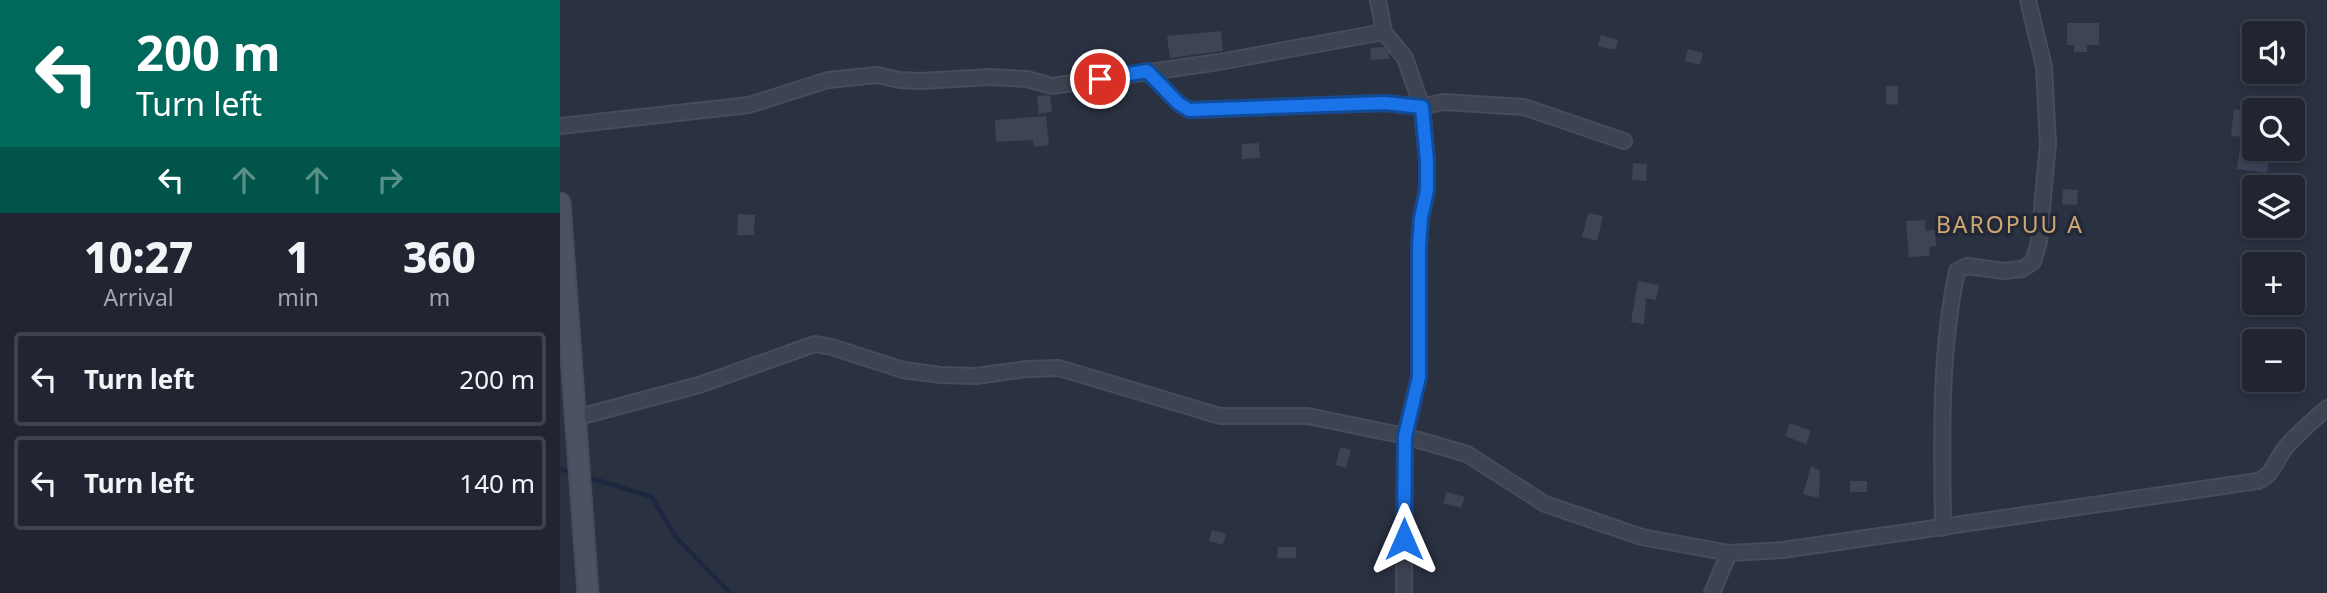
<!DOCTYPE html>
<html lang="en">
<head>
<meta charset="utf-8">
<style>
	:root { --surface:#202531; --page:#282d39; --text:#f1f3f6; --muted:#a2a5ab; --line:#3d424d }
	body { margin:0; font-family:"Noto Sans",sans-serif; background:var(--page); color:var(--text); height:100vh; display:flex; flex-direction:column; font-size:26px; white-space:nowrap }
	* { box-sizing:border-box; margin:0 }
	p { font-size:23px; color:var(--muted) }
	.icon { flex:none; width:38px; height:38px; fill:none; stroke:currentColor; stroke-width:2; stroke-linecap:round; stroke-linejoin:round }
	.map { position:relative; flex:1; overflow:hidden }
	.sheet { display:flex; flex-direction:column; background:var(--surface); width:560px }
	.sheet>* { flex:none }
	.banner { background:#00695c; color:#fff; overflow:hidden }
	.buttons { position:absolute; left:1682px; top:21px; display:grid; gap:14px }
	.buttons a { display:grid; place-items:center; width:63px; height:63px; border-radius:7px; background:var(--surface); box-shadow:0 4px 10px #0003,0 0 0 2px var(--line); font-size:35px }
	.pin { position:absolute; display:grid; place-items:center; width:60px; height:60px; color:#fff; margin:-30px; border:4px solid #fff; border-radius:50%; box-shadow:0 2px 7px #0007 }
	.me { position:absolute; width:77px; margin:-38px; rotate:0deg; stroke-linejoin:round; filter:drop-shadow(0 0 5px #0008) }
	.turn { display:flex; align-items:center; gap:24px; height:147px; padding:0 21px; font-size:32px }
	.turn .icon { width:91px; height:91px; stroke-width:2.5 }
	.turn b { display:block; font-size:49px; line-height:60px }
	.lanes { display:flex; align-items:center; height:66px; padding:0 21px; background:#0003; justify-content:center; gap:35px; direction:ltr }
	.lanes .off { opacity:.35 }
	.eta { display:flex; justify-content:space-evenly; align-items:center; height:119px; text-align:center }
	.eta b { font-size:42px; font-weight:800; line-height:49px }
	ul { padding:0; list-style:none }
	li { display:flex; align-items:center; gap:21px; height:94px; margin:0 14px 10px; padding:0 7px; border:4px solid var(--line); border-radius:7px }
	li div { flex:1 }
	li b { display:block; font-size:26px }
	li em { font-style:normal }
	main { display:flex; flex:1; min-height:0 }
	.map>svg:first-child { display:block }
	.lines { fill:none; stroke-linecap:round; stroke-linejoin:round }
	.stream { stroke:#1d273f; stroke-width:4.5 }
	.building { fill:#3c4456 }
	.street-casing { stroke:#484c5a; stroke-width:18 }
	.secondary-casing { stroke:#484c5a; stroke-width:23 }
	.street { stroke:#3e4351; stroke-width:14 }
	.secondary { stroke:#4c5264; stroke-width:19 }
	.route-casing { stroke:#114b97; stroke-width:18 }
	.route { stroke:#1a73e8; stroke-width:12 }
	.labels { text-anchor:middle; stroke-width:7; stroke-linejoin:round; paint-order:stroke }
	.quarter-label { font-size:23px; letter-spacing:2px; fill:#cda674; stroke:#232836 }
</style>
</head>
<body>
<main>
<section class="sheet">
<div class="banner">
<div class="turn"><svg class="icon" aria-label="left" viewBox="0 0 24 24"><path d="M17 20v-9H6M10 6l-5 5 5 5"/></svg><div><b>200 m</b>Turn left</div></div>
<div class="lanes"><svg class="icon" aria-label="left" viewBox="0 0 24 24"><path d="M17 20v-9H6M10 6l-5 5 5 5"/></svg><svg class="icon off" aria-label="ahead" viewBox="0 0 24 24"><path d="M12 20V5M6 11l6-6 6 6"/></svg><svg class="icon off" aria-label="ahead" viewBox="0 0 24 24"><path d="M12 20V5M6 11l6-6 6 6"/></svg><svg class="icon off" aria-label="right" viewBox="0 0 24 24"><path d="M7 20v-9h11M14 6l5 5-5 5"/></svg></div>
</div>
<div class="eta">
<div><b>10:27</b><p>Arrival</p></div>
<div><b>1</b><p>min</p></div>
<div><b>360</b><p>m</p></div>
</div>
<ul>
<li><svg class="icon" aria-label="left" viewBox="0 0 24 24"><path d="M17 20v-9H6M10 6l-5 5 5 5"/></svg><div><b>Turn left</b></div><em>200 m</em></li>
<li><svg class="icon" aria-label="left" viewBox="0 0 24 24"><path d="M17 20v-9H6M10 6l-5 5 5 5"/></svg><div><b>Turn left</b></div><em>140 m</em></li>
</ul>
</section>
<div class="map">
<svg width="1767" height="593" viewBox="0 0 1767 593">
	<rect width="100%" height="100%" fill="#2a3141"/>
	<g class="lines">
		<g class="stream">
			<polyline points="0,469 13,473"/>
			<polyline points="24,476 92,497 115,536 170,593"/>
		</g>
	</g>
	<g class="building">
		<polygon points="1507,23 1539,23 1539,45 1527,45 1527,52 1514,52 1514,45 1507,45"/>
		<polygon points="661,31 663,51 610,58 607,36"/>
		<polygon points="1041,35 1058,40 1055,50 1038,46"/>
		<polygon points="824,47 829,53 829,59 811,60 810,48"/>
		<polygon points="1128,49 1143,53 1140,65 1125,61"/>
		<polygon points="1326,86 1338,86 1338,105 1326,104"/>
		<polygon points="490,95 492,112 479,114 477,96"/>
		<polygon points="1674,109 1687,111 1684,137 1671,136"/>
		<polygon points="486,116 489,145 474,147 473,140 436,142 435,120"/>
		<polygon points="1681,140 1694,141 1694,149 1710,149 1707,173 1677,169"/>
		<polygon points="699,143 700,158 682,159 682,144"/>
		<polygon points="1073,163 1087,164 1086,181 1072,180"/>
		<polygon points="1503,189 1518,190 1517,205 1502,204"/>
		<polygon points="1028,213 1043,216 1037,241 1022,237"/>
		<polygon points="178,214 195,215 194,235 177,235"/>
		<polygon points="1365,220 1366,231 1375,230 1376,246 1369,247 1370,256 1349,257 1346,221"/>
		<polygon points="1078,281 1099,285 1096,300 1086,298 1084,324 1071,322"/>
		<polygon points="1230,423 1251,431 1246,444 1225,436"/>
		<polygon points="780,447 791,450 786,468 776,465"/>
		<polygon points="1251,466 1260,471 1259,498 1243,494"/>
		<rect x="1290" y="481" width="17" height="11"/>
		<polygon points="887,492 905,497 901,508 883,503"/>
		<polygon points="652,530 666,534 663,545 649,541"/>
		<polygon points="718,547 736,547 736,558 717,558"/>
	</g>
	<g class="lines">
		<defs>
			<g id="street">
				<polyline points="818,0 824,32 845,58 862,107 883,102 964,107 1064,141"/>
				<polyline points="587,71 618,103 629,110 795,104 825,103 862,107 867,161 867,190 861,218 859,247 859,377 845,436 844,593"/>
				<polyline points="0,126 189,105 268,80 317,75 340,80 360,81 430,77 467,79 492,86 659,62 824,32"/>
				<path d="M15 418 139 385 255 344 272 347 343 370 381 375 416 376 467 369 499 368 660 416H748L845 436 907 454 985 504 1082 537 1169 553 1223 550 1698 481C1714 474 1716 459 1726 447 1738 433 1753 420 1767 408"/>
				<path d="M1383 528C1382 443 1379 356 1397 271L1407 266 1444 271 1462 269 1473 262 1479 242 1488 143 1484 67 1468 0"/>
				<polyline points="1152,593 1169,553"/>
			</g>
			<polyline id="secondary" points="0,203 28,593"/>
		</defs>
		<use href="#street" class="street-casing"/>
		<use href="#secondary" class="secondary-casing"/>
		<use href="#street" class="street"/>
		<use href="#secondary" class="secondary"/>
	</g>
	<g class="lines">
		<defs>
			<polyline id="route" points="540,79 587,71 618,103 629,110 795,104 825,103 862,107 867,161 867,190 861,218 859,247 859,377 845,436 844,539"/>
		</defs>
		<use href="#route" class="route-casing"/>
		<use href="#route" class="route"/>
	</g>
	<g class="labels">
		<g class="quarter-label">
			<text x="1450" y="233">BAROPUU A</text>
		</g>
	</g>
</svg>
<div class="buttons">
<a><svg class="icon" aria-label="sound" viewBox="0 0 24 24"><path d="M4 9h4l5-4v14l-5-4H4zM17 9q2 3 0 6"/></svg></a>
<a><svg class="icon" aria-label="search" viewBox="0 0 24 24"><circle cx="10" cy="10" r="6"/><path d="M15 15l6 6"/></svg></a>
<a><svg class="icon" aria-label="layers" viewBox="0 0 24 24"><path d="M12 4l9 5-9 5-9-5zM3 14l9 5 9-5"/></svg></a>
<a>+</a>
<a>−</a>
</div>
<div class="pin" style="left:540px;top:79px;background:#d93025"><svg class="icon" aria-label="arrive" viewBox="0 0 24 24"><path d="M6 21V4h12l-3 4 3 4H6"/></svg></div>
<svg class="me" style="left:844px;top:539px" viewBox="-20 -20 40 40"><path d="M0-17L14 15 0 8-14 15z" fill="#1a73e8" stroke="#fff" stroke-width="4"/></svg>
</div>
</main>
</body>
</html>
